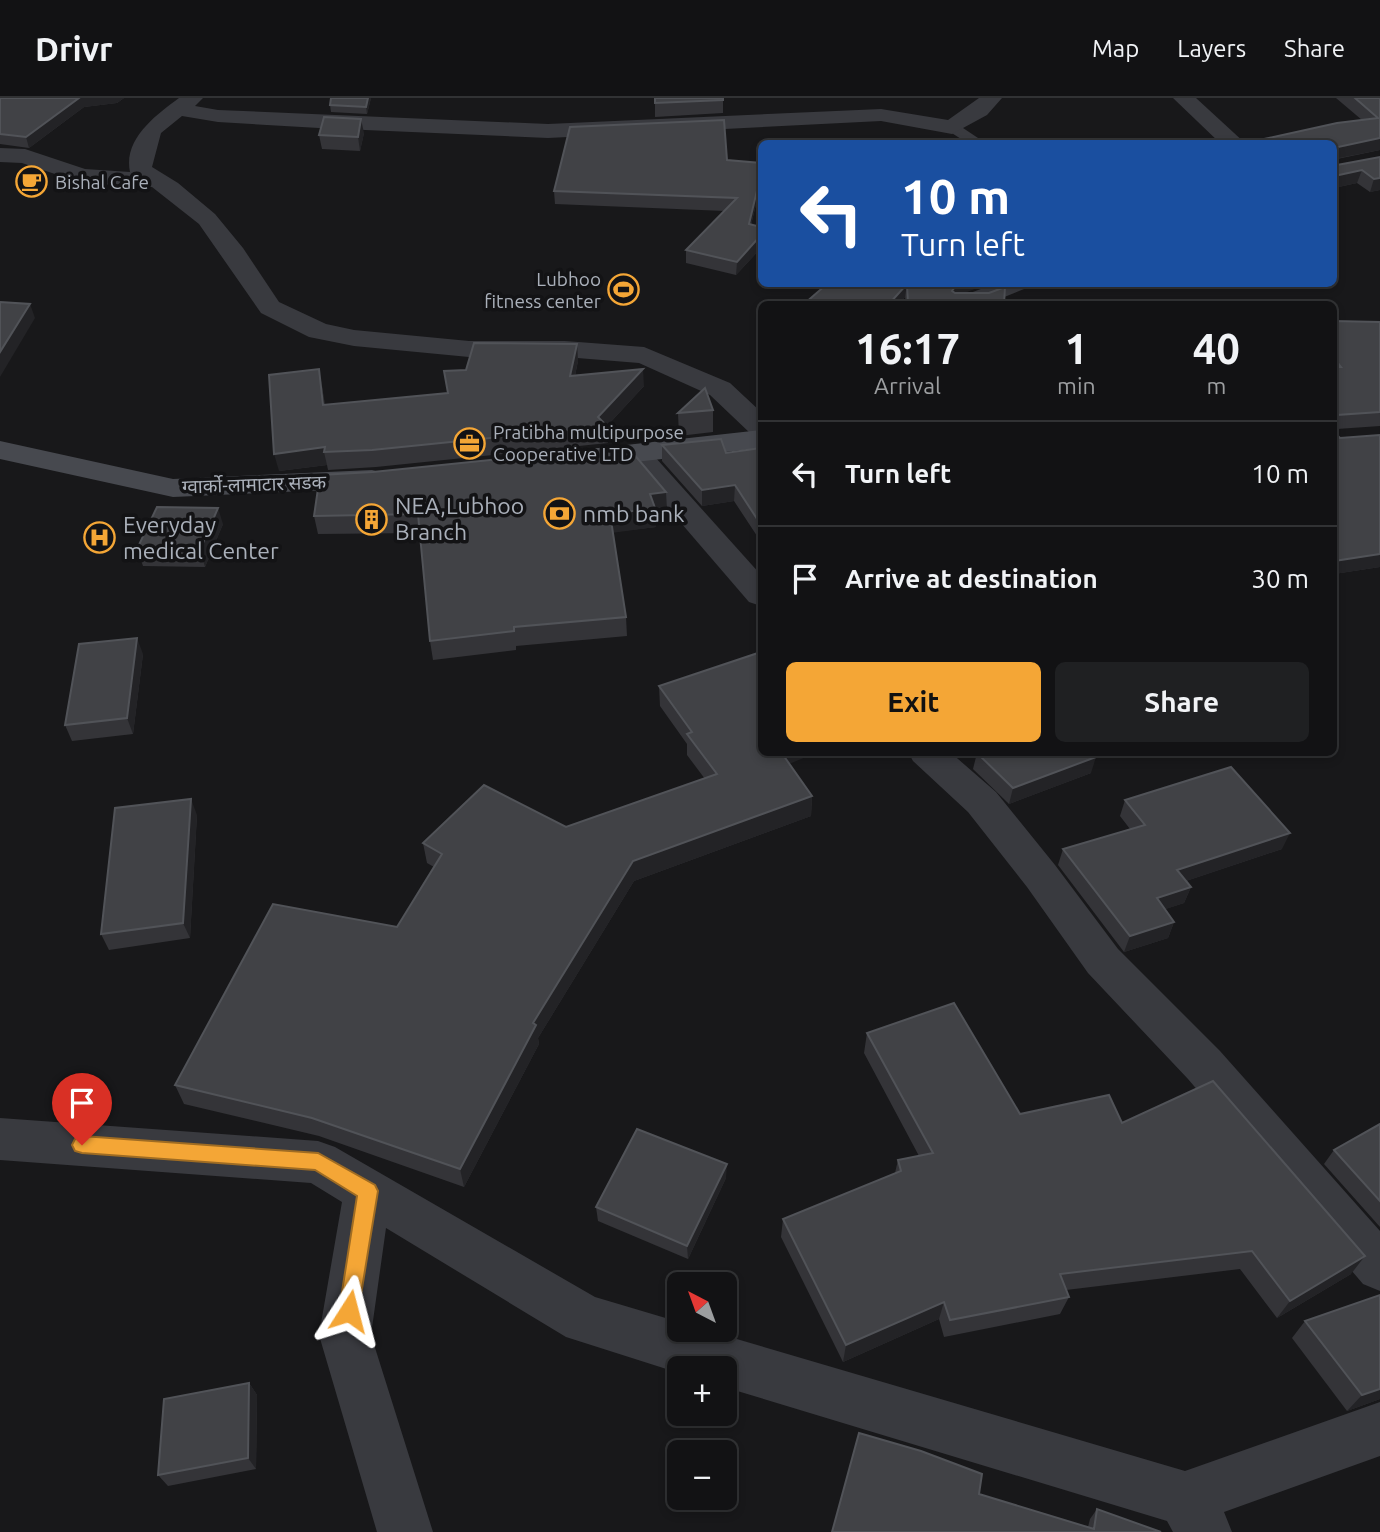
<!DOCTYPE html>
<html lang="en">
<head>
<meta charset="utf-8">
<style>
	:root { --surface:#121214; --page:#1f2022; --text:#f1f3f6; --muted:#9c9ea0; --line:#313234; --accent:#f4a636 }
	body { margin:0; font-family:Ubuntu,"Noto Sans Devanagari",sans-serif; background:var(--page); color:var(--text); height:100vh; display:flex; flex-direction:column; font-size:26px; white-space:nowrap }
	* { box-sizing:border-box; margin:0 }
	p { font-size:23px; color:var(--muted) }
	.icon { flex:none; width:38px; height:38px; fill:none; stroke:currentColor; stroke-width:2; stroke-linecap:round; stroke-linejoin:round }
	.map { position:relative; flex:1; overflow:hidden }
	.details { position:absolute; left:758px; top:203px; width:579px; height:455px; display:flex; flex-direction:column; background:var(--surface); border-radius:10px; box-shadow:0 4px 10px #0003,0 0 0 2px var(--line) }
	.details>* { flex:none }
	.guide { position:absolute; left:758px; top:42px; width:579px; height:147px; border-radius:10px; box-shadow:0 4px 10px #0003,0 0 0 2px var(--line); background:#1a4fa0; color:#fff; overflow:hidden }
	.needle { width:46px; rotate:319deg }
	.tools { position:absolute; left:667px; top:1174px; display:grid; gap:14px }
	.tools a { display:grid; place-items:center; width:70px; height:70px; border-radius:10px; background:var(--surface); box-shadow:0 4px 10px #0003,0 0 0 2px var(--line); font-size:35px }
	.pin { position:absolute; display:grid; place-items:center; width:60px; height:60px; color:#fff; margin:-72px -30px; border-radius:50% 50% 50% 0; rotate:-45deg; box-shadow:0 0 7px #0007 }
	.pin .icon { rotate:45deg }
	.me { position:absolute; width:77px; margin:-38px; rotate:9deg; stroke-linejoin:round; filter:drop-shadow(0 0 5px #0008) }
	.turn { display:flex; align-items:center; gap:24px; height:147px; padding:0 28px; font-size:32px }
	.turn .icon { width:91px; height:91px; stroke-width:2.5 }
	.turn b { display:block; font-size:49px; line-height:60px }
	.eta { display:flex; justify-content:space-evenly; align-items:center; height:119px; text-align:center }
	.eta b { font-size:42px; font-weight:600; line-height:49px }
	.button { display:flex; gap:14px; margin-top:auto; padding:14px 28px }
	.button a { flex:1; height:80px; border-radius:10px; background:var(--accent); color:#111; font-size:28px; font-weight:600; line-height:80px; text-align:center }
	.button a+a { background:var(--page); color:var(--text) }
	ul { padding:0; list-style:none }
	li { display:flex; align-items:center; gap:21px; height:105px; padding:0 28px; border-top:2px solid var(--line) }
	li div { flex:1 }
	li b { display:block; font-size:26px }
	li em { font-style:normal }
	header { display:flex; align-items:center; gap:42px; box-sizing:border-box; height:98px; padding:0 35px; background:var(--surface); border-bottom:2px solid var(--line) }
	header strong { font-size:33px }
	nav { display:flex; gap:38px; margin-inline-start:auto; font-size:24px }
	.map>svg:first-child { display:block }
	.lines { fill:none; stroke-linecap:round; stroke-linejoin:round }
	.service { fill:#393a3f; fill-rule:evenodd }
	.minor { fill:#393a3f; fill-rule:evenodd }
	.secondary { fill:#47494f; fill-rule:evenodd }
	.wall { fill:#343438 }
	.shaded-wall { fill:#232326 }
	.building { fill:#414246; stroke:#515358; stroke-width:2 }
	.route { fill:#f4a636; stroke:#9f6c23; stroke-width:2 }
	.labels { text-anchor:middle; stroke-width:7; stroke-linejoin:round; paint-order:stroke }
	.far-poi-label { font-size:19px; fill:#aab0ba; stroke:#131315; text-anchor:start }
	.far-street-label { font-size:19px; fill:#aab0ba; stroke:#131315 }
	.poi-label { font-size:23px; fill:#aab0ba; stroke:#131315; text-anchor:start }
</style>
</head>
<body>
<header>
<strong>Drivr</strong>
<nav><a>Map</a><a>Layers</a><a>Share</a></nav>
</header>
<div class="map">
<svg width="1380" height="1434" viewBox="0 0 1380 1434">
	<rect width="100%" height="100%" fill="#18181a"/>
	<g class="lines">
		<polygon class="service" points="952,25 957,26 987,46 969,46 947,32 945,29"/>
		<g class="minor">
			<path d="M179 0H203L195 8 218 12 548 26 881 11 948 22 979 0H1002L987 17 952 36 881 23 548 40 319 30 218 24 182 18 161 35 152 69 178 85 215 116 243 150 279 204 326 226 354 232 469 243H565L644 249 730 285 761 314V339L751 336 710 297 639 265 565 259H469L354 248 309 239 261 215 199 126 152 89 82 85 22 65 0 64V50L25 51 85 71 130 74C123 41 156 17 179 0Z"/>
			<polygon points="1173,0 1196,0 1246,46 1221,46"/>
			<polygon points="994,186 1028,186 1024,191 987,206 953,206 957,200"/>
			<polygon points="636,346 646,349 761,477 761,508 749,504 626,361 621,355 626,349"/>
			<polygon points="908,654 950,654 996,694 1055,767 1118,851 1220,953 1380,1133 1380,1193 1363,1186 1188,981 1088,875 1027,789 968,714 913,663"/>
			<polygon points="0,1020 318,1043 335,1049 595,1199 679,1224 679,1232 706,1232 1185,1373 1380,1304 1380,1358 1224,1414 1232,1434 1173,1434 1167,1423 724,1289 724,1270 679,1270 679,1275 566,1239 386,1130 371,1237 433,1434 377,1434 319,1237 342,1104 311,1085 0,1062"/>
		</g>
		<g class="secondary">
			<polygon points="761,332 761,350 581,370 570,367 566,361 570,355 581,352"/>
			<polygon points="0,343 173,381 372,372 383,375 387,381 383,387 372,390 173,399 0,361"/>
		</g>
	</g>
	<g class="wall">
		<polygon points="0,0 124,0 117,5 84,9 29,50 0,46"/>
		<polygon points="371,0 367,16 331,14 330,7"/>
		<polygon points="655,0 723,0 723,15 655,19"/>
		<polygon points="1336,0 1380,0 1380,52 1337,61 1337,67 1380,59 1380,92 1370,94 1357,85 1334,90 1334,46 1362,22"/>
		<polygon points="364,35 360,53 322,51 319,37"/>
		<polygon points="727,62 761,65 761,86 751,127 761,129 761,150 736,177 686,165 686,152 725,113 555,106 554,93"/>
		<polygon points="827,186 988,186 962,195 1004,206 906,206 905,199 899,206 804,206"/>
		<polygon points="1334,223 1380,224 1380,328 1337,331 1337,337 1380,469 1334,476"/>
		<polygon points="577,246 578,263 575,278 644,288 607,328 608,345 376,369 328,372 327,367 279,373 322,288 325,307 447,295"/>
		<polygon points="713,312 713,334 679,338 678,315"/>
		<polygon points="662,347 726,355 761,350 761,444 734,403 702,408 662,363"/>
		<polygon points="667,412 655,414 656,429 613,434 626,519 627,538 516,548 516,552 433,562 430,543 420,435 318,436 314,418"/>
		<polygon points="223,426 205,469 143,468 137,451"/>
		<polygon points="143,556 133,636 72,643 65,627"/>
		<polygon points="659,588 790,666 812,698 811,718 634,783 538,940 539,946 464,1089 319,1038 184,1006 175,987 397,829 434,769 427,765 423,745 566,729 705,681 687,657 687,646 660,608"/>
		<polygon points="977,655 1091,675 1009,706 973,671"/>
		<polygon points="1125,702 1282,751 1186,783 1191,789 1184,805 1165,811 1174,824 1168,840 1124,854 1058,767 1063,751 1130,731 1120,718"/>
		<polygon points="197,717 190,840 109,852 101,836"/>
		<polygon points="867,935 1020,1016 1122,1025 1351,1176 1277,1220 1240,1171 1066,1192 1069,1199 1060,1216 944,1239 939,1221 843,1264 781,1139 783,1121 895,1075 898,1062 919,1058 864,955"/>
		<polygon points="1380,1026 1380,1129 1324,1066 1334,1052"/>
		<polygon points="726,1080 688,1161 598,1123 596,1109"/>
		<polygon points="1380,1197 1380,1301 1347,1313 1292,1240 1305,1223"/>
		<polygon points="249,1285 257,1297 256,1371 168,1388 158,1377"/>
		<polygon points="979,1396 1088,1429 1090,1421 1097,1411 1161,1434 832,1434"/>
	</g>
	<g class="shaded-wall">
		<polygon points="79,0 124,0 117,5 84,9 29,50 26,39"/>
		<polygon points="368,0 371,0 367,16 366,9"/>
		<polygon points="361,21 364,35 360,53 358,39"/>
		<polygon points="1380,40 1380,52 1334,61 1338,49"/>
		<polygon points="1362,72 1357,85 1334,90 1334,80 1339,77"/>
		<polygon points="761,76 761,86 748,139 749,126"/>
		<polygon points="1380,80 1380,92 1370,94 1374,81"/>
		<polygon points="761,137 761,150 736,177 737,164"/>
		<polygon points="907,186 905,199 899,206 889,206"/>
		<polygon points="957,186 988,186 956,198 952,193"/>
		<polygon points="30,206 35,220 0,279 0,254"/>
		<polygon points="577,246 578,263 571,296 570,278"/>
		<polygon points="319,271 322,288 327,325 323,307"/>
		<polygon points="643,271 644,288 607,328 598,319"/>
		<polygon points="325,349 324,354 327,367 279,373 274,356"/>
		<polygon points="735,387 734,403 702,408 702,392"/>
		<polygon points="666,394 667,412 655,414 656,429 611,435 610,416 650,396"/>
		<polygon points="218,410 223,426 205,469 200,452"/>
		<polygon points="1380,456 1380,469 1334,476 1334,463"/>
		<polygon points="137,540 143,556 133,636 127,620"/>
		<polygon points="778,654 818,654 777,671"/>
		<polygon points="1096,659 1091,675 1009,706 1013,690"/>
		<polygon points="812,698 811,718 634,783 538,940 539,946 464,1089 460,1071 533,925 633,763"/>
		<polygon points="191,701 197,717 190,840 183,825"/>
		<polygon points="1290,735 1282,751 1171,788 1177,772"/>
		<polygon points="1191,789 1184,805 1151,816 1157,800"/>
		<polygon points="1174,824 1168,840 1124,854 1130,838"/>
		<polygon points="727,1066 726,1080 688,1161 687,1148"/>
		<polygon points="1365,1158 1351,1176 1277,1220 1290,1203"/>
		<polygon points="944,1204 939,1221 843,1264 846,1247"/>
		<polygon points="249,1285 257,1297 256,1371 248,1360"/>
		<polygon points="1380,1291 1380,1301 1347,1313 1362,1297"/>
	</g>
	<g class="building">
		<polygon points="0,0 79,0 26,39 0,36"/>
		<polygon points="331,0 368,0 366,9 330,7"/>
		<polygon points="655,0 723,0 723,2 655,5"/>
		<polygon points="1355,0 1380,0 1380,40 1338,49 1337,67 1380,59 1380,80 1374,81 1362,72 1339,77 1334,80 1334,46 1241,46 1337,25 1378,20"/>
		<polygon points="324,19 361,21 358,39 319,37"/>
		<polygon points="724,22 727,62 761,65 761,76 749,126 761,129 761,137 737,164 686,152 737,100 554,93 570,29"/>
		<polygon points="827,186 957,186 952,193 955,195 989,195 1005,189 1004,206 908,206 907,186 889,206 804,206"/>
		<polygon points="0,204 30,206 0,254"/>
		<polygon points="1334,223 1380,224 1380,314 1337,317 1337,337 1340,340 1380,337 1380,456 1334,463 1334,269 1341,269 1334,260"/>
		<polygon points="474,245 577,246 570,278 643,271 598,319 607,328 372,352 324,354 325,349 274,356 269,277 319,271 323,307 448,295 444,273 466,272"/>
		<polygon points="705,290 713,312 678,315"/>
		<polygon points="721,341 726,355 761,350 761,427 735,387 702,392 662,347"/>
		<polygon points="627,348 666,394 650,396 655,410 610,416 626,519 514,529 514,533 430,543 418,416 314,418 320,377 373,374"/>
		<polygon points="157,409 218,410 200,452 137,451"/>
		<polygon points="137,540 127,620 65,627 79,546"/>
		<polygon points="761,554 761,654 781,654 812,698 633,763 533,925 536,927 460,1071 312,1020 175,987 273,806 397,829 442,756 423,745 484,687 566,729 717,676 687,636 692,634 659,588"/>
		<polygon points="1092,654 1096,659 1013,690 977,655"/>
		<polygon points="1231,669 1290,735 1177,772 1191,789 1157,800 1174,824 1130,838 1063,751 1145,727 1125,702"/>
		<polygon points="191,701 183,825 101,836 115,710"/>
		<polygon points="954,905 1020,1016 1109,997 1122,1025 1213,983 1365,1158 1290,1203 1252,1153 1060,1176 1069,1199 950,1222 944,1204 846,1247 783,1121 901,1073 898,1062 933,1055 867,935"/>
		<polygon points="1380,1026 1380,1103 1334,1052"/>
		<polygon points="637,1031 727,1066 687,1148 596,1109"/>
		<polygon points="1380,1197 1380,1291 1362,1297 1305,1223"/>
		<polygon points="249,1285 248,1360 158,1377 164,1301"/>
		<polygon points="859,1335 921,1353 982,1376 979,1396 1094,1431 1097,1411 1161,1434 832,1434"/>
	</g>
	<polygon class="route" points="82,1038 318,1055 375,1087 378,1093 357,1221 349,1224 342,1221 339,1213 357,1098 315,1072 82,1055 75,1053 72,1047 75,1041"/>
	<defs>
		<symbol id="cafe-ring" viewBox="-11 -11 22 22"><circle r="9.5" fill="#131315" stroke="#f4a636" stroke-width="1.5"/><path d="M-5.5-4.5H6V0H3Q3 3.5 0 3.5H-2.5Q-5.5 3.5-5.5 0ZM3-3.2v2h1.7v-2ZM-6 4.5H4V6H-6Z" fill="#f4a636"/></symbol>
		<symbol id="stadium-ring" viewBox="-11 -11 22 22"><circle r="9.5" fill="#131315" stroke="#f4a636" stroke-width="1.5"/><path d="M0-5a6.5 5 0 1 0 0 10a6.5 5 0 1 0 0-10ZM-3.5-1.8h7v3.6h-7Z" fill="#f4a636"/></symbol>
		<symbol id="office-ring" viewBox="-11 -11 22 22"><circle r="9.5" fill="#131315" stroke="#f4a636" stroke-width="1.5"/><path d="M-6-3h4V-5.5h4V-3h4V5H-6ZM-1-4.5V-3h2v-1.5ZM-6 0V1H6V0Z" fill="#f4a636"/></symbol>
		<symbol id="bank-ring" viewBox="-11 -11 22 22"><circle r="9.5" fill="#131315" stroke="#f4a636" stroke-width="1.5"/><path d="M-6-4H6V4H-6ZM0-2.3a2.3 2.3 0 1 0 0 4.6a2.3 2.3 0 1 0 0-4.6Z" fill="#f4a636"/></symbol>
		<symbol id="building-ring" viewBox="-11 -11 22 22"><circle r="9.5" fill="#131315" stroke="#f4a636" stroke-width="1.5"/><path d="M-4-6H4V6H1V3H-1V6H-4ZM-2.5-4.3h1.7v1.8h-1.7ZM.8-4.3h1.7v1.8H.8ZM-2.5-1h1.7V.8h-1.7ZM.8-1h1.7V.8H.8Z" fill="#f4a636"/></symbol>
		<symbol id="hospital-ring" viewBox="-11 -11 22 22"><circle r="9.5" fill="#131315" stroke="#f4a636" stroke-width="1.5"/><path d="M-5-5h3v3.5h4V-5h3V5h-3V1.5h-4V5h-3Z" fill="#f4a636"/></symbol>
	</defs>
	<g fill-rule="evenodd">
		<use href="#cafe-ring" x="14" y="66" width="35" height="35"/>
		<use href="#stadium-ring" x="606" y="174" width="35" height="35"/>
		<use href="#office-ring" x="452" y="328" width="35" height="35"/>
		<use href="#bank-ring" x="542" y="398" width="35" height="35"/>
		<use href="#building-ring" x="354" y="404" width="35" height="35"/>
		<use href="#hospital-ring" x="82" y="422" width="35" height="35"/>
	</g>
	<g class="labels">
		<g class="far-poi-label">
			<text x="55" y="91">Bishal Cafe</text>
			<text x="601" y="188" text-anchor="end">Lubhoo<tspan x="601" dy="22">fitness center</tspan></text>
			<text x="493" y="341">Pratibha multipurpose<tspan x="493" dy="22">Cooperative LTD</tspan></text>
		</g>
		<g class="far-street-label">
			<text transform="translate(254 386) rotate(-2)" y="7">ग्वार्को-लामाटार सडक</text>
		</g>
		<g class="poi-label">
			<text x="395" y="416">NEA,Lubhoo<tspan x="395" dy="26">Branch</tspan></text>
			<text x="583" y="424">nmb bank</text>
			<text x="123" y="435">Everyday<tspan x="123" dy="26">medical Center</tspan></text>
		</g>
	</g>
</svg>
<div class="tools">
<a><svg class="needle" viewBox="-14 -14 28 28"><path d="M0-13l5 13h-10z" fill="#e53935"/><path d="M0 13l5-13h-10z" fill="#9c9ea0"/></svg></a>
<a>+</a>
<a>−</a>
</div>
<div class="pin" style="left:82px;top:1047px;background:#d93025"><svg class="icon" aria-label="arrive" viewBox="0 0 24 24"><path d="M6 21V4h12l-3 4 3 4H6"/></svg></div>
<svg class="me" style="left:349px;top:1213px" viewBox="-20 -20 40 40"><path d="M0-17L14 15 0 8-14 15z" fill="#f4a636" stroke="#fff" stroke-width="4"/></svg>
<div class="guide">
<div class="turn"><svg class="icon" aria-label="left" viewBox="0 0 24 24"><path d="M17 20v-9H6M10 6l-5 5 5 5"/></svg><div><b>10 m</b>Turn left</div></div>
</div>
<section class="details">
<div class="eta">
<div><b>16:17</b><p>Arrival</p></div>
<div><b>1</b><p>min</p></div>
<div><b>40</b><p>m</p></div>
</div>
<ul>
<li><svg class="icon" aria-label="left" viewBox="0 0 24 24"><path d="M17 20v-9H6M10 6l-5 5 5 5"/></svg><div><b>Turn left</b></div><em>10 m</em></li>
<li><svg class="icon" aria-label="arrive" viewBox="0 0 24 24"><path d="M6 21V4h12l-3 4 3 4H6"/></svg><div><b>Arrive at destination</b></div><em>30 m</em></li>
</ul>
<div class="button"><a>Exit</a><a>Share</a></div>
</section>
</div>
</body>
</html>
